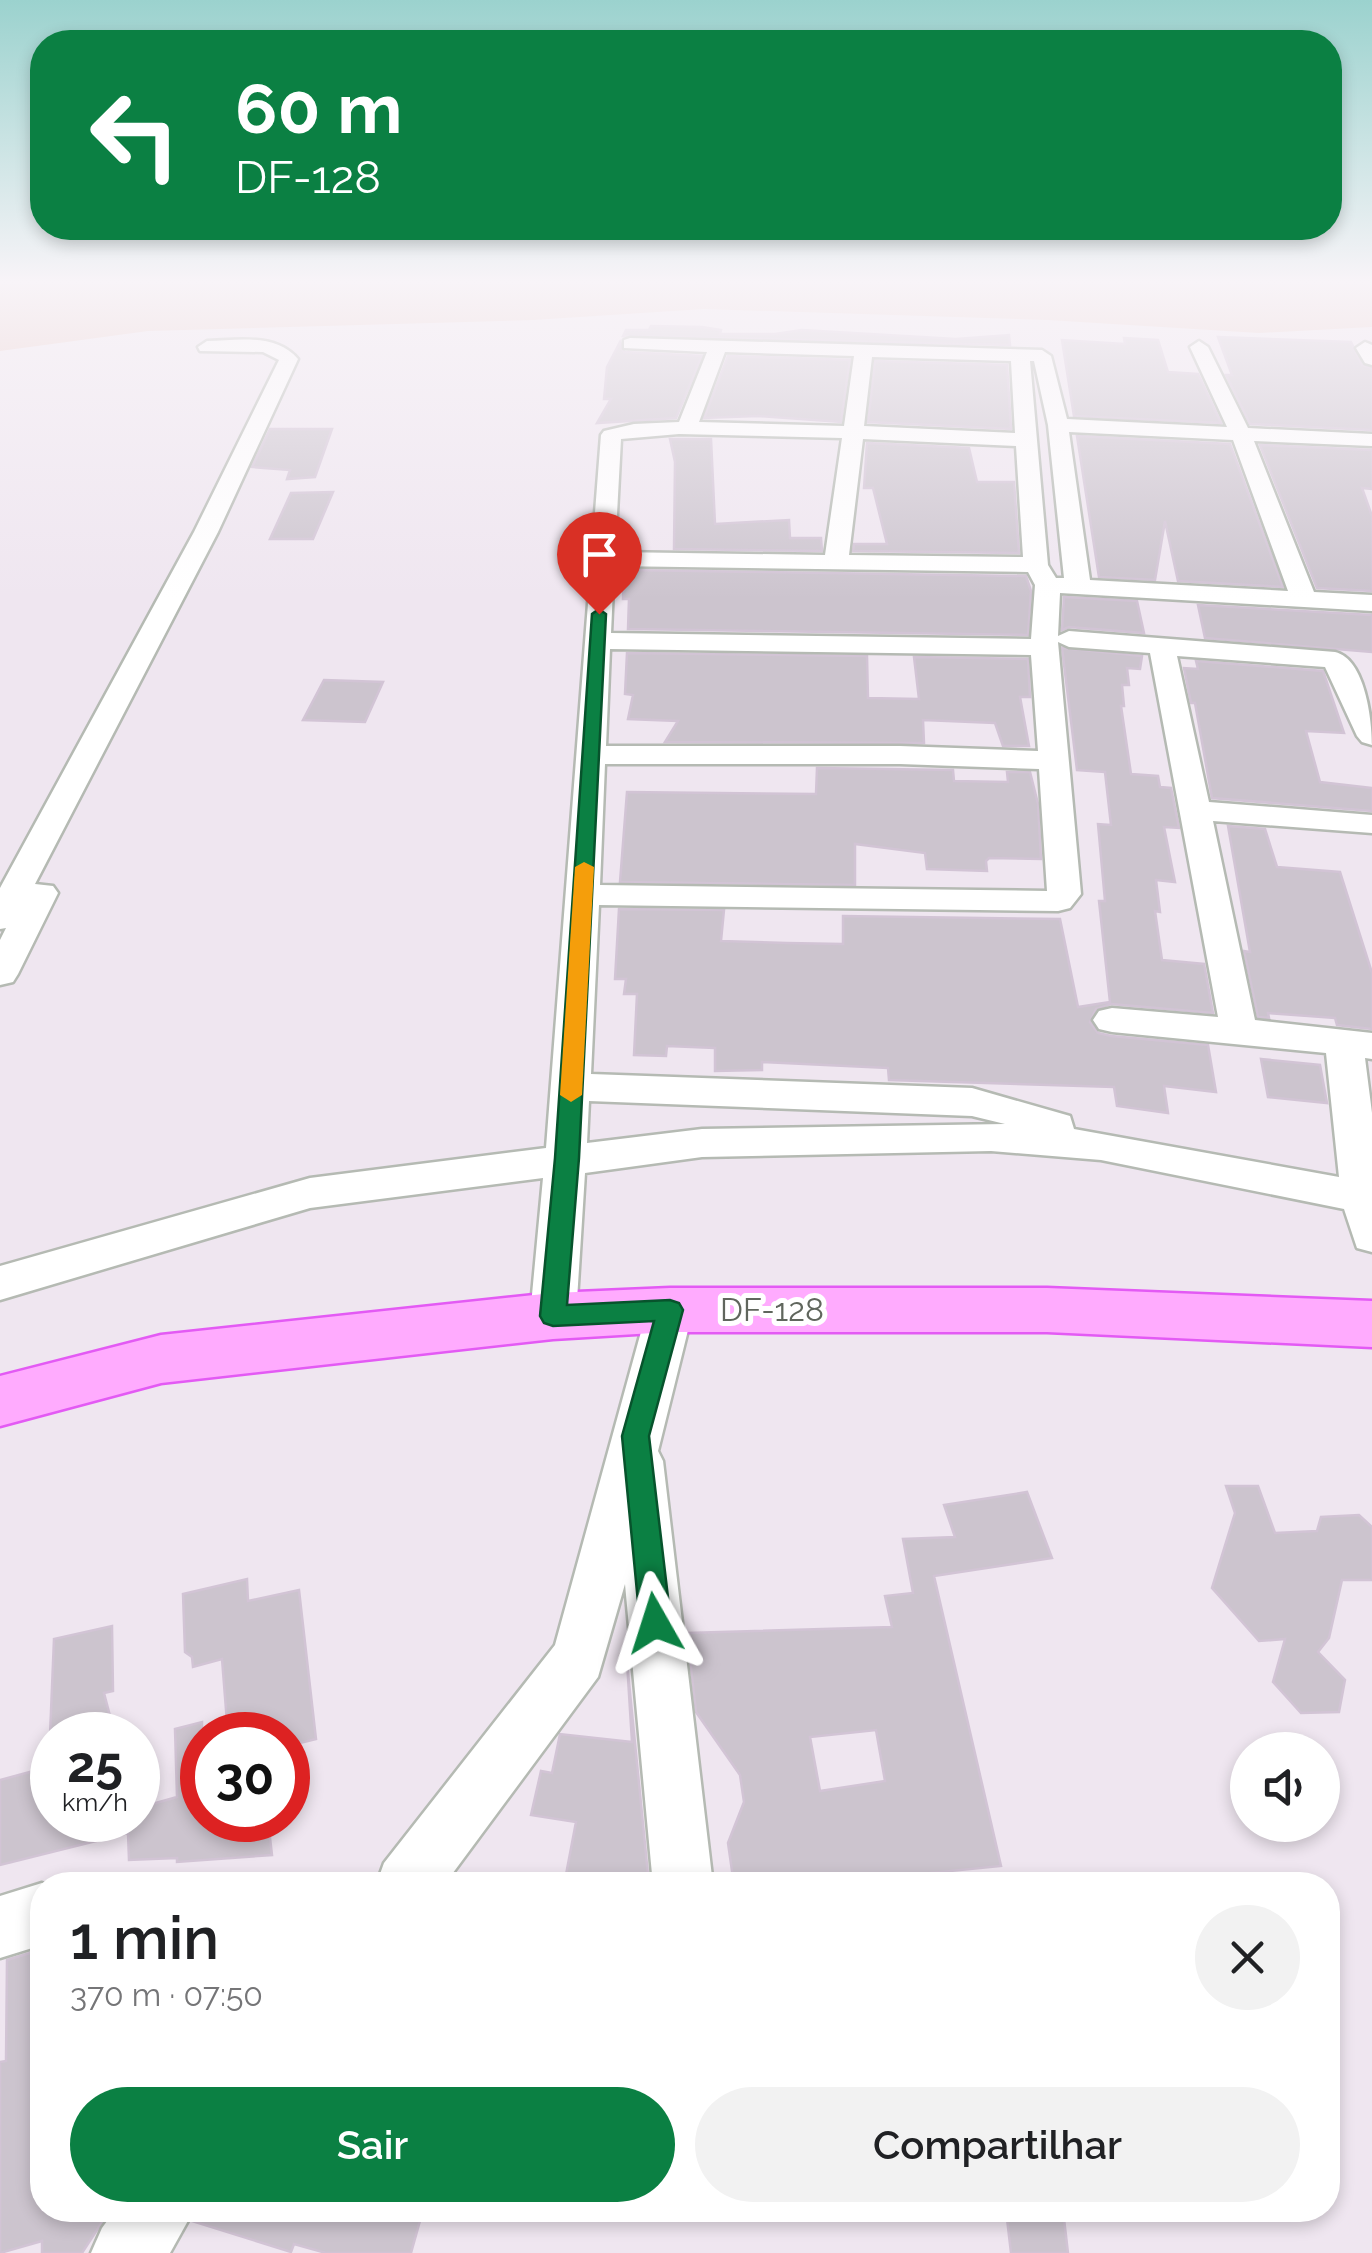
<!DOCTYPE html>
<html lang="pt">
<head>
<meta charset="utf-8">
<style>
	:root { --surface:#fff; --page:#f2f2f2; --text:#202124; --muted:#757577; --accent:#0b8043 }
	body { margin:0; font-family:Raleway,sans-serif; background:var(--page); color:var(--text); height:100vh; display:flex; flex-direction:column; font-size:38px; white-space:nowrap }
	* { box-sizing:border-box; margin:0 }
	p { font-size:32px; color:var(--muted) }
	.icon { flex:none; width:55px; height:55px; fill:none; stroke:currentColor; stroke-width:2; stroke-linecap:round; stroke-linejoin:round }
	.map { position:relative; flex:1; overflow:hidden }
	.panel { position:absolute; left:30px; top:1872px; width:1310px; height:350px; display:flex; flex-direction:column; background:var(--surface); border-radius:40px; box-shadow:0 5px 15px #0003 }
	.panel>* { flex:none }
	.guide { position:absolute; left:30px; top:30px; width:1312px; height:210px; border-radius:40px; box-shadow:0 5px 15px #0003; background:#0b8043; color:#fff; overflow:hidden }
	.tools { position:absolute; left:1230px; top:1732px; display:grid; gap:20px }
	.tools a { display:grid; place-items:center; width:110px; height:110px; border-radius:50%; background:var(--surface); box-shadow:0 5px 15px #0003; font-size:50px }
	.speed { position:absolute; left:30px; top:1712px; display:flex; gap:20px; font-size:50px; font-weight:700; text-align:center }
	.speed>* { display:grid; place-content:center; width:130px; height:130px; border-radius:50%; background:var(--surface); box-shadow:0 5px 15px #0003; line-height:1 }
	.speed small { font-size:25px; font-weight:400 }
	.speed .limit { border:15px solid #d22; background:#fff; color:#111 }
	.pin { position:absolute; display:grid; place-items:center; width:85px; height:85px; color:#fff; margin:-102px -42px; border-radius:50% 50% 50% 0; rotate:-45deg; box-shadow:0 0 10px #0007 }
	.pin .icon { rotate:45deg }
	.me { position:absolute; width:110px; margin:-55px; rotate:354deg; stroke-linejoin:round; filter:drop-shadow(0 0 8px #0008) }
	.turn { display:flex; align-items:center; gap:35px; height:210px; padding:0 40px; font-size:45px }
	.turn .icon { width:130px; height:130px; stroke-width:2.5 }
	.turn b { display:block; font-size:70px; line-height:85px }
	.round { display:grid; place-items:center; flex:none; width:105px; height:105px; border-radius:52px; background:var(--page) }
	.summary { display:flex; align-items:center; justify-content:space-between; height:170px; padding:0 40px }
	h1 { font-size:60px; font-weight:600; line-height:75px }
	.button { display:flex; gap:20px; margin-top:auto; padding:20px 40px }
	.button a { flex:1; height:115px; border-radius:60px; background:var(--accent); color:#fff; font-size:40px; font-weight:600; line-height:115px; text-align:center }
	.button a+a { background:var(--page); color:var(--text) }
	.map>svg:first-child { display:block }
	.green { fill:#e8c8c2 }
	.building { fill:#ccc4ce; stroke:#d2c4d5; stroke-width:2.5; fill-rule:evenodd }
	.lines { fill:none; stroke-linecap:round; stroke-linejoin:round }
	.minor-casing { stroke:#b5bab3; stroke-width:5 }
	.major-casing { stroke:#e35af4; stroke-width:5 }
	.minor { fill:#fff; fill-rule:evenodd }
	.major { fill:#ffabfe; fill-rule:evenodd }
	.route { fill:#0b8043; stroke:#07532c; stroke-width:2.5 }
	.slow { fill:#f59e0b }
	.labels { text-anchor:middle; stroke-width:10; stroke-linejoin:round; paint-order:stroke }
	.street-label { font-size:32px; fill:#60665d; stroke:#fff }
</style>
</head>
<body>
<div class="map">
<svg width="1372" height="2253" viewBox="0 0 1372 2253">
	<rect width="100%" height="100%" fill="#efe6f0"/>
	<polygon class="green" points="0,284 1372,284 1372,327 1259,333 1048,320 704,309 533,320 148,331 0,351"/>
	<g class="building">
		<polygon points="651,326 702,327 721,330 720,334 775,334 802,330 956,339 1009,335 1010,345 623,336 626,330 649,330"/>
		<polygon points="1218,337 1351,342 1362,365 1372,368 1372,430 1250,424 1226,375 1232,375"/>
		<polygon points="1124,338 1158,340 1168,372 1198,374 1221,423 1074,416 1062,340 1125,344"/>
		<polygon points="620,342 624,352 702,356 676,418 597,423 611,399 604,399 607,367"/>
		<polygon points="728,356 850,360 841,422 758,416 704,418"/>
		<polygon points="875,361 1007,365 1011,429 868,422"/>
		<polygon points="270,429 332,429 315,477 287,479 290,470 252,467"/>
		<polygon points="1077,436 1230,444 1283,587 1178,581 1165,521 1155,580 1099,577"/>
		<polygon points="670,439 711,439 715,524 789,520 790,538 821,538 822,551 674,549 675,462"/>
		<polygon points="867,443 969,448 977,482 1014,482 1019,553 853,551 854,544 887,544 873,488 864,488"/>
		<polygon points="1260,445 1372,450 1372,489 1362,488 1372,516 1372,591 1317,588"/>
		<polygon points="333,492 313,539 270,539 291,493"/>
		<polygon points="624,570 1026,576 1031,591 1028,635 628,629 629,599 623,599"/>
		<polygon points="1064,597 1137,601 1144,633 1069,627 1062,630"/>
		<polygon points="1198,605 1372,615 1372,652 1205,638"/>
		<polygon points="1062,648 1142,656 1140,669 1127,668 1129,685 1122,685 1124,706 1121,706 1131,774 1158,776 1160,787 1171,788 1179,828 1164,827 1175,882 1156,880 1160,912 1155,911 1162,960 1204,964 1213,1013 1111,1004 1096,1009 1090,1022 1098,1033 1111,1036 1208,1045 1216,1092 1164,1086 1168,1113 1117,1106 1114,1087 889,1080 888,1068 762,1062 762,1070 715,1071 715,1048 667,1046 666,1056 634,1055 637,994 624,994 626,979 615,979 619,909 724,910 721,941 787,943 843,944 843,916 1060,919 1078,1007 1110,1002 1099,901 1105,901 1098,824 1111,825 1105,772 1077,770"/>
		<polygon points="627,653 867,656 868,698 919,699 914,657 1028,659 1030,697 1020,697 1029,746 1003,746 995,723 923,720 924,743 665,742 678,721 628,719 633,695 625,694"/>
		<polygon points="1196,661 1323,671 1344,733 1306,731 1320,782 1372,788 1372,811 1212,798 1195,703 1191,703 1184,668 1198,669"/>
		<polygon points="324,680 383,682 365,722 303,720"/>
		<polygon points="817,768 953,770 954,781 1008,782 1007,772 1030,772 1038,804 1041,859 989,858 986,861 987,871 927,869 925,853 855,844 855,885 620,882 627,792 816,794"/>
		<polygon points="1228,826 1265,829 1277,867 1340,872 1372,973 1372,1029 1337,1025 1335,1018 1268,1013 1269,1018 1258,1017 1244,951 1250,952"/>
		<polygon points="1261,1059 1320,1065 1327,1103 1268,1097"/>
		<polygon points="1226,1486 1258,1486 1275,1533 1317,1531 1321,1517 1359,1515 1372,1527 1372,1580 1342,1580 1329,1638 1318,1652 1345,1680 1339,1712 1301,1713 1273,1682 1285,1639 1259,1641 1212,1588 1235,1513"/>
		<path d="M1027 1492 1052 1558 934 1576 1001 1866 811 1885H734L728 1843 744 1802 740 1775 696 1712 687 1633 892 1627 885 1596 913 1593 903 1539 955 1537 944 1505ZM876 1730 885 1781 820 1791 810 1737Z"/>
		<polygon points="247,1579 248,1601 299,1590 316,1739 288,1746 288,1735 228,1735 222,1659 193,1667 192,1657 185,1652 183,1594"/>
		<polygon points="112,1626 113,1691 104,1693 115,1735 50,1735 54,1639"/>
		<polygon points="627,1662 649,1885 564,1885 576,1822 531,1815 541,1771 552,1773 560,1734 632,1742"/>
		<polygon points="202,1722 202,1820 268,1820 272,1855 177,1862 177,1858 129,1860 128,1833 0,1865 0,1780 52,1766 52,1820 138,1820 138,1808 177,1797 175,1729"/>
		<polygon points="40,1950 42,2210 110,2210 82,2253 42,2253 42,2241 0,2253 0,2062 6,2061 7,1960"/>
		<polygon points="198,2210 423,2210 411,2253 326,2253 294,2244 291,2252 192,2221"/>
		<polygon points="1006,2210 1063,2210 1068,2253 1011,2253"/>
	</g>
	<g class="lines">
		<defs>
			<g id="minor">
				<path d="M630 338 1042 350 1051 356 1067 419 1227 427 1190 347 1199 341 1208 347 1248 428 1372 434V446L1254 441 1314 592 1372 595V611L1060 593 1058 636 1069 631 1335 652C1365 659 1372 719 1372 745L1362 742 1357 736 1325 667 1177 656 1209 802 1372 815V833L1213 821 1255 1020 1372 1033V1059L1365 1058 1372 1113V1252L1357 1248 1344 1209 1101 1160 991 1151 702 1157 585 1173 576 1316 569 1329 553 1334 537 1329 530 1316 543 1178 310 1208 0 1300V1266L310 1178 546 1148 601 435 604 431 634 424 679 422 707 352 624 348V340ZM725 352 854 356 844 426 699 422ZM872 357 1011 361 1015 433 864 426ZM1030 361H1034L1048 425 1064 578H1056L1048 565ZM1069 432 1233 440 1288 591 1090 580ZM679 434 842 438 825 555 615 552 621 439ZM863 439 1016 446 1023 557 849 555ZM614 566 1028 572 1035 585 1031 639 611 633ZM1058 642 1069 647 1150 653 1218 1017 1112 1008 1099 1011 1093 1020 1099 1029 1112 1032 1326 1053 1339 1177 1074 1129 1070 1116 972 1088 591 1074 599 905 1058 911 1070 908 1081 894ZM610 649 1031 655 1038 751 900 746H606ZM900 764 1039 769 1047 891 600 885 605 764ZM589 1101 972 1116 1005 1124 702 1129 587 1143Z"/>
				<path d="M207 341C238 340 276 333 298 359L218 532 35 884 53 886 58 893 18 974 13 982 0 985V940L6 928 0 929V888L194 532 279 360 263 352 200 351 198 347Z"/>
				<polygon points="1365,342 1372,345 1372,365 1365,363 1356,348"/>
				<polygon points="670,1292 686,1297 693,1310 658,1451 663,1461 713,1885 653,1885 625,1584 598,1677 444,1885 376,1885 384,1863 555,1645 647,1310 654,1297"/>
				<polygon points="42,1883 47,1885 42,1885 42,1945 0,1958 0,1896"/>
				<polygon points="115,2210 194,2210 170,2253 91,2253 102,2228"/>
			</g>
			<polygon id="major" points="670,1288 1047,1288 1372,1301 1372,1347 1047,1332 670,1332 553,1339 161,1383 0,1426 0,1376 161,1335 553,1293"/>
		</defs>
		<use href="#minor" class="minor-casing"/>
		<use href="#major" class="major-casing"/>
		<use href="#minor" class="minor"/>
		<use href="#major" class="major"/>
	</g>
	<linearGradient id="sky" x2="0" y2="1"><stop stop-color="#9bd2ce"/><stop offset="0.47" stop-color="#f8f4f8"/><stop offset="1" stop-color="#f8f4f8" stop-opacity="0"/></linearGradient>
	<rect width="1372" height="599" fill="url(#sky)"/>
	<polygon class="route" points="599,609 606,614 579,1158 567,1305 670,1300 679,1303 683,1310 649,1436 671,1623 666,1633 655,1637 644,1633 640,1623 622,1436 654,1321 553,1326 544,1323 540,1316 555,1158 592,614"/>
	<polygon class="slow" points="584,862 594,867 582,1095 571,1102 560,1095 575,867"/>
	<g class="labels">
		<g class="street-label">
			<text x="772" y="1321">DF-128</text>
		</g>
	</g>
</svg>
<div class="tools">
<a><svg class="icon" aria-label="sound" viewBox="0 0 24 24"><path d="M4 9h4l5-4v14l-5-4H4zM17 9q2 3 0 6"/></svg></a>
</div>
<div class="speed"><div>25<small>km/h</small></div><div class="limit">30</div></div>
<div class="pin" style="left:599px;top:614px;background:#d93025"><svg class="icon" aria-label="arrive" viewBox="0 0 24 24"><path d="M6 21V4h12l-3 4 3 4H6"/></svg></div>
<svg class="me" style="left:655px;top:1623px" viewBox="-20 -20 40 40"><path d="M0-17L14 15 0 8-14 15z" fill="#0b8043" stroke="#fff" stroke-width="4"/></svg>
<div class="guide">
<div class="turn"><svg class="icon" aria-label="left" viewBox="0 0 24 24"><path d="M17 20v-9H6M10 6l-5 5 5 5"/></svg><div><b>60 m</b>DF-128</div></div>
</div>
<section class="panel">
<div class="summary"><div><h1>1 min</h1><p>370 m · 07:50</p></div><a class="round"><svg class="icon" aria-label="close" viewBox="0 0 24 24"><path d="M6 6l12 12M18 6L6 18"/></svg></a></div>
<div class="button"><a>Sair</a><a>Compartilhar</a></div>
</section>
</div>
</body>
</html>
